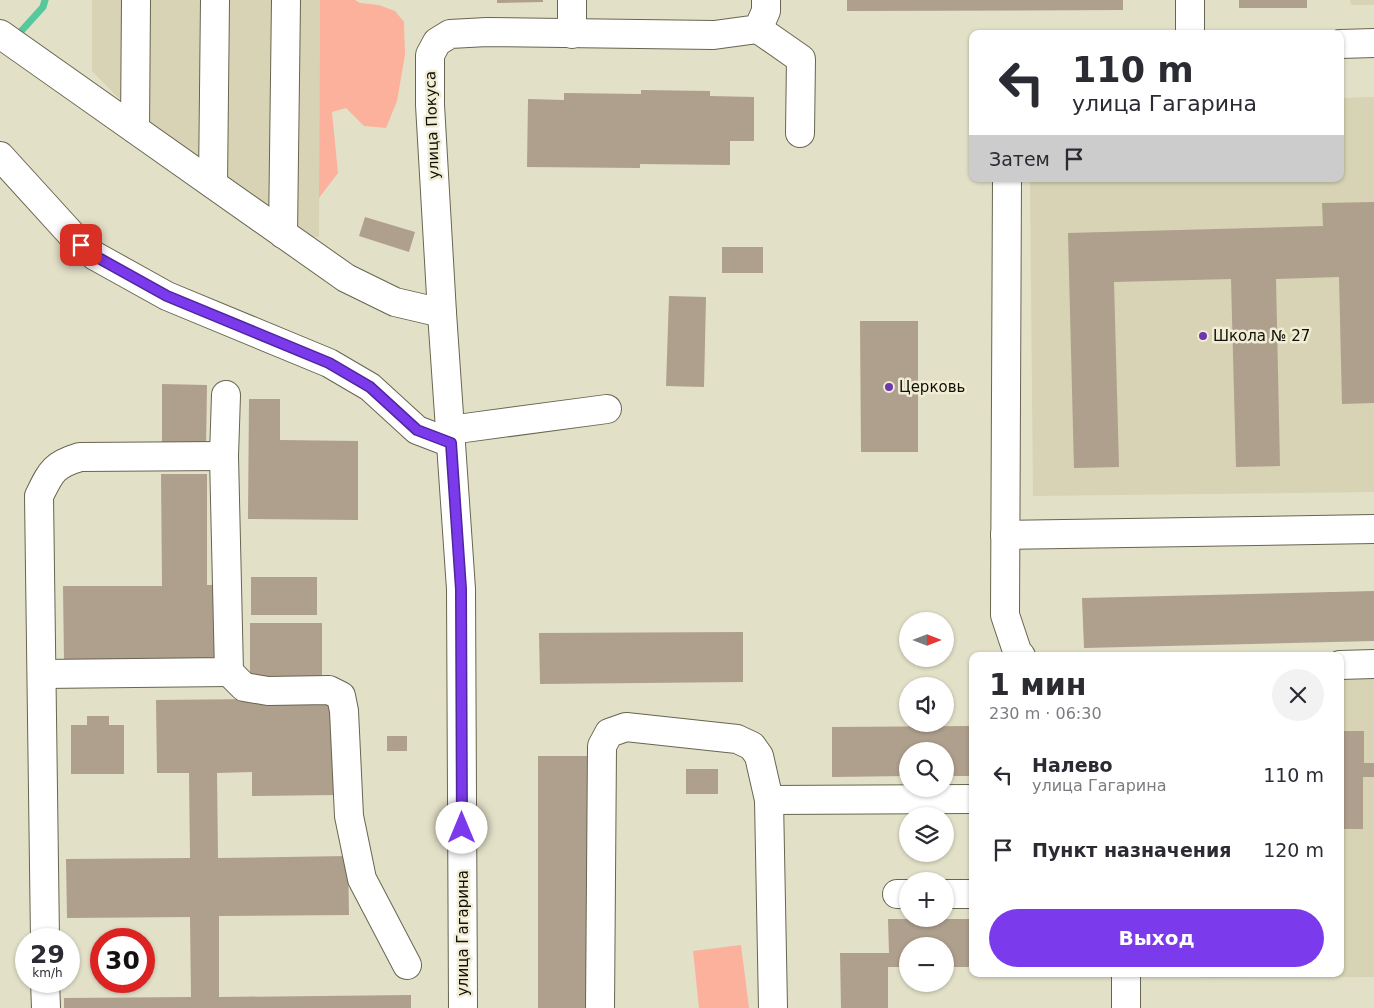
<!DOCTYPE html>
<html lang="ru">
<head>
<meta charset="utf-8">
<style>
	:root { --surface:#fff; --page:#f2f2f3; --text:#2b2b33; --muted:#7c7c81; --accent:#7c3aed }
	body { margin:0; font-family:"DejaVu Sans",sans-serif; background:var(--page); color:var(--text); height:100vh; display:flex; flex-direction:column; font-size:19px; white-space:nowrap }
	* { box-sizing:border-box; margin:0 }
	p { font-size:16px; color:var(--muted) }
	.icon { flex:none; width:28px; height:28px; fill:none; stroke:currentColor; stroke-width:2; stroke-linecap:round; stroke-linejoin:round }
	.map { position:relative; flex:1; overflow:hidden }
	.details { position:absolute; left:969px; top:652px; width:375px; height:325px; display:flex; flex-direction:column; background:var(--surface); border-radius:10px; box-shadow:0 1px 4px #0004 }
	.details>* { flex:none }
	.guide { position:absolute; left:969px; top:30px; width:375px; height:152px; border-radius:10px; box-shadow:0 1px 4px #0004; background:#fff; color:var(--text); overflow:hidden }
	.needle { width:32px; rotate:90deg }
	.fabs { position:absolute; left:899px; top:612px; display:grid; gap:10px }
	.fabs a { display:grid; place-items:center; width:55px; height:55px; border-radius:50%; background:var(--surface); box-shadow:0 1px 4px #0004; font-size:25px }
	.speed { position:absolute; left:15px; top:928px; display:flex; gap:10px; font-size:25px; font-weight:700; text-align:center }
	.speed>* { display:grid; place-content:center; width:65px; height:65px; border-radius:50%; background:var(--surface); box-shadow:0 1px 4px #0004; line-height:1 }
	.speed small { font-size:12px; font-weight:400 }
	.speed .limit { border:8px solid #d22; background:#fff; color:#111 }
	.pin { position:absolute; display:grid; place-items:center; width:42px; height:42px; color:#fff; margin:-21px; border-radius:10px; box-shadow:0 2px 8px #0006 }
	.me { position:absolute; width:55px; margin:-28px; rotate:0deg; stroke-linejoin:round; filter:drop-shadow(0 0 4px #0008) }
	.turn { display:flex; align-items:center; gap:18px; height:105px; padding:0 20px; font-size:22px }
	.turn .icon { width:65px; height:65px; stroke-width:2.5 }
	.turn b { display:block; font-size:35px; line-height:42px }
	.then { display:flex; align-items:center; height:48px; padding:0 20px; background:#0003; gap:10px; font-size:19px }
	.round { display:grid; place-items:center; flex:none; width:52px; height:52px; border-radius:26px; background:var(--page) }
	.head { display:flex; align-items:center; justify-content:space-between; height:85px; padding:0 20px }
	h1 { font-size:30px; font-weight:700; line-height:38px }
	.primary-button { display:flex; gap:10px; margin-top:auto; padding:10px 20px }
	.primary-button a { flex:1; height:58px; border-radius:30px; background:var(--accent); color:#fff; font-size:20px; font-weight:700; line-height:58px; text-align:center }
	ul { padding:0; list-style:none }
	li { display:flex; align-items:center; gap:15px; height:75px; padding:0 20px }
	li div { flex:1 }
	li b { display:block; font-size:19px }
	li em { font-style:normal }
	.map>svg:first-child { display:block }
	.built { fill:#d7d3b4 }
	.green { fill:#fbb19c }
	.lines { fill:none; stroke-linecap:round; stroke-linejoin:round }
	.stream { stroke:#57c89b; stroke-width:7 }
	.building { fill:#af9f8d }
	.minor-casing { stroke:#686550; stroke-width:30 }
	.minor { stroke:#fff; stroke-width:28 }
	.route-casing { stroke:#51269a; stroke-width:12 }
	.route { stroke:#7c3aed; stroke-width:9 }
	.poi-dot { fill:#6d37ad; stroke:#f1edd5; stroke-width:2 }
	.labels { text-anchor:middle; stroke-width:5; stroke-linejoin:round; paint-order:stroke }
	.street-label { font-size:15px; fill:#111008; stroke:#f1edd5 }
	.poi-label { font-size:15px; fill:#111008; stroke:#f1edd5; text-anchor:start }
</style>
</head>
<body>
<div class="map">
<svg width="1374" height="1008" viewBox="0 0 1374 1008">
	<rect width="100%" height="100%" fill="#e3e0c8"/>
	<g class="built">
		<polygon points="92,0 320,0 319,237 288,237 135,115 92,71"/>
		<polygon points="1350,0 1374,0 1374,5 1351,5"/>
		<polygon points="1374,97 1374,492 1033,496 1030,179 1340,179 1340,98"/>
		<polygon points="1340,671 1374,671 1374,977 1201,978 1201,974 1340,974"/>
	</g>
	<g class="green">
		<polygon points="320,0 355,0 360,3 379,5 395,11 404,22 405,55 397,101 386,128 364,126 346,108 332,112 338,173 319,198"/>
		<polygon points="741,945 749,1008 699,1008 693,951"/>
	</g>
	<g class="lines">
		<polyline class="stream" points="15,38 43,7 45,0"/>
	</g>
	<g class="building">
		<polygon points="497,0 543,0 543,2 497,3"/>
		<polygon points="847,0 1123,0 1123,10 847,11"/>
		<rect x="1239" y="0" width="68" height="8"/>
		<polygon points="641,90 710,91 710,96 754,97 754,141 730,141 730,165 640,164 640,168 527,167 528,99 564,100 564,93 641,94"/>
		<polygon points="1374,202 1374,403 1342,404 1339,277 1276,279 1280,466 1236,467 1231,279 1114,282 1119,467 1074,468 1068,233 1323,226 1322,203"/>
		<polygon points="365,217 415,232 409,252 359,236"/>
		<rect x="722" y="247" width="41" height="26"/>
		<polygon points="669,296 706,297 704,387 666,386"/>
		<polygon points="860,321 918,321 918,452 861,452"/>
		<polygon points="162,384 207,385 206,450 162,450"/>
		<polygon points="249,399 280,399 280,440 358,441 358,520 248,519"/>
		<polygon points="161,474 207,474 207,585 217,585 218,659 64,660 63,586 162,586"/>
		<rect x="251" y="577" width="66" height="38"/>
		<polygon points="1374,591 1374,641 1084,648 1082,598"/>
		<rect x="250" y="623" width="72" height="59"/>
		<polygon points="743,632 743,682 540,684 539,633"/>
		<polygon points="335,698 336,795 252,796 252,772 217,773 218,858 348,856 349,915 219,916 219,997 411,995 411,1008 64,1008 64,998 191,997 190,917 67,918 66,859 190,858 189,773 157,773 156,700"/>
		<polygon points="87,716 109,716 109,725 124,725 124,774 71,774 71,725 87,725"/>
		<polygon points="972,726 972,776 945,776 945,751 908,751 908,776 832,777 832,727"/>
		<polygon points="1340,731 1364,731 1364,763 1374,763 1374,777 1363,777 1363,829 1340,829"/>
		<rect x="387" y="736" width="20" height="15"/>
		<polygon points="538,756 587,756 588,1008 538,1008"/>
		<rect x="686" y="769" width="32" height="25"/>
		<polygon points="888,919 972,919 972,967 945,967 945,946 908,946 908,967 888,967 888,1008 841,1008 840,953 889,953"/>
	</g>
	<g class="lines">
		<defs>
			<g id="minor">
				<polyline points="572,0 572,34"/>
				<polyline points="1190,0 1190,34"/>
				<polyline points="758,29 801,59 800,133"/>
				<polyline points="0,34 346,278 395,302 442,313"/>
				<polyline points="1340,44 1374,43"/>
				<polyline points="135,129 136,0"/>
				<polyline points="0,156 81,245 95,256 167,296 329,363 370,387 417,430 451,443"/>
				<polyline points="1007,179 1005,615 1017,651 1021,656"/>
				<polyline points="213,184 215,0"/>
				<polyline points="283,234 286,0"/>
				<polyline points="450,430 607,409"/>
				<polyline points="1005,535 1374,529"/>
				<polyline points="1340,665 1374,664"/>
				<polyline points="229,672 244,687 268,691 329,690 341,696 344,711 349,816 362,879 407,965"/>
				<polyline points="42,674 229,672 224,456 226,395"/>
				<polyline points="769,800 972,799"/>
				<polyline points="897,894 908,894"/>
				<polyline points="945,894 972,894"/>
				<path d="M45 939 39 496C51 472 53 465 80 457L224 456"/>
				<polyline points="1126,974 1126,1008"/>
				<polyline points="45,981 46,1008"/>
				<polyline points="463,1008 461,589 442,313 430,105 430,55 437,42 450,34 487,32 714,35 758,29 766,11 766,0"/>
				<polyline points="600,1008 602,746 609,733 626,727 737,739 752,746 759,756 769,800 773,1008"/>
			</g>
		</defs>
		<use href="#minor" class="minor-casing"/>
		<use href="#minor" class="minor"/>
	</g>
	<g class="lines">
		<defs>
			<polyline id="route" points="81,245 95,256 167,296 329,363 370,387 417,430 451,443 461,589 462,828"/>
		</defs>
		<use href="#route" class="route-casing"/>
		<use href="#route" class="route"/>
	</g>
	<g class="poi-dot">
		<circle cx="1203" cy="336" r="5"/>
		<circle cx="889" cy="387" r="5"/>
	</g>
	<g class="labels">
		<g class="street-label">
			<text transform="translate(432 125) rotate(-92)" y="5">улица Покуса</text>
			<text transform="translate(463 933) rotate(-90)" y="5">улица Гагарина</text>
		</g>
		<g class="poi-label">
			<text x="1213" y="341">Школа № 27</text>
			<text x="899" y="392">Церковь</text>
		</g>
	</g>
</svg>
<div class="fabs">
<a><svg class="needle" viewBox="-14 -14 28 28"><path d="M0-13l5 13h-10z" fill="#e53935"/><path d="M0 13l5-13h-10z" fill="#7c7c81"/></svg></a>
<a><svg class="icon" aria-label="sound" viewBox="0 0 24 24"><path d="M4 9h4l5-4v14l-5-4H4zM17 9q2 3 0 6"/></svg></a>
<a><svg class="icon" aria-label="search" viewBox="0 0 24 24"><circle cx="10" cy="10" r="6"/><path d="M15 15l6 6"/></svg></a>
<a><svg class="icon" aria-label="layers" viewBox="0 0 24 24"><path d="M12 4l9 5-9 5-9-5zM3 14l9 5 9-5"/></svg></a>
<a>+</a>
<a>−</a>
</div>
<div class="speed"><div>29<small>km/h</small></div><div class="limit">30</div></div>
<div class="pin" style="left:81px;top:245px;background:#d93025"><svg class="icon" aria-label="arrive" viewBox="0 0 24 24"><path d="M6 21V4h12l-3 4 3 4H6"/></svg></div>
<svg class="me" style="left:462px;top:828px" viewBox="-20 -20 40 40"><circle r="19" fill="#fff"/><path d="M0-13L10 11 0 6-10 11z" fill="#7c3aed"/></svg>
<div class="guide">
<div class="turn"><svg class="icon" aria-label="left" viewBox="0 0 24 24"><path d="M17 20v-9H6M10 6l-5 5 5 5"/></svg><div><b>110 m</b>улица Гагарина</div></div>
<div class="then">Затем<svg class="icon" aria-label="arrive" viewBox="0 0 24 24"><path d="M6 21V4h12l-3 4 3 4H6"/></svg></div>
</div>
<section class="details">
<div class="head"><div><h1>1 мин</h1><p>230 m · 06:30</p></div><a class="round"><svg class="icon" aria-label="close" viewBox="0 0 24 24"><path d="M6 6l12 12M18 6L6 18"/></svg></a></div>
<ul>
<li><svg class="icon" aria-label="left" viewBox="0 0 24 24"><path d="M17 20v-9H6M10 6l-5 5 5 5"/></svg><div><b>Налево</b><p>улица Гагарина</p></div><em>110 m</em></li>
<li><svg class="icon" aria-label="arrive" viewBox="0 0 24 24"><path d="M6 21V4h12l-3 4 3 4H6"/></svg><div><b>Пункт назначения</b></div><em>120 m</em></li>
</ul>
<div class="primary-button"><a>Выход</a></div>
</section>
</div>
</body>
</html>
